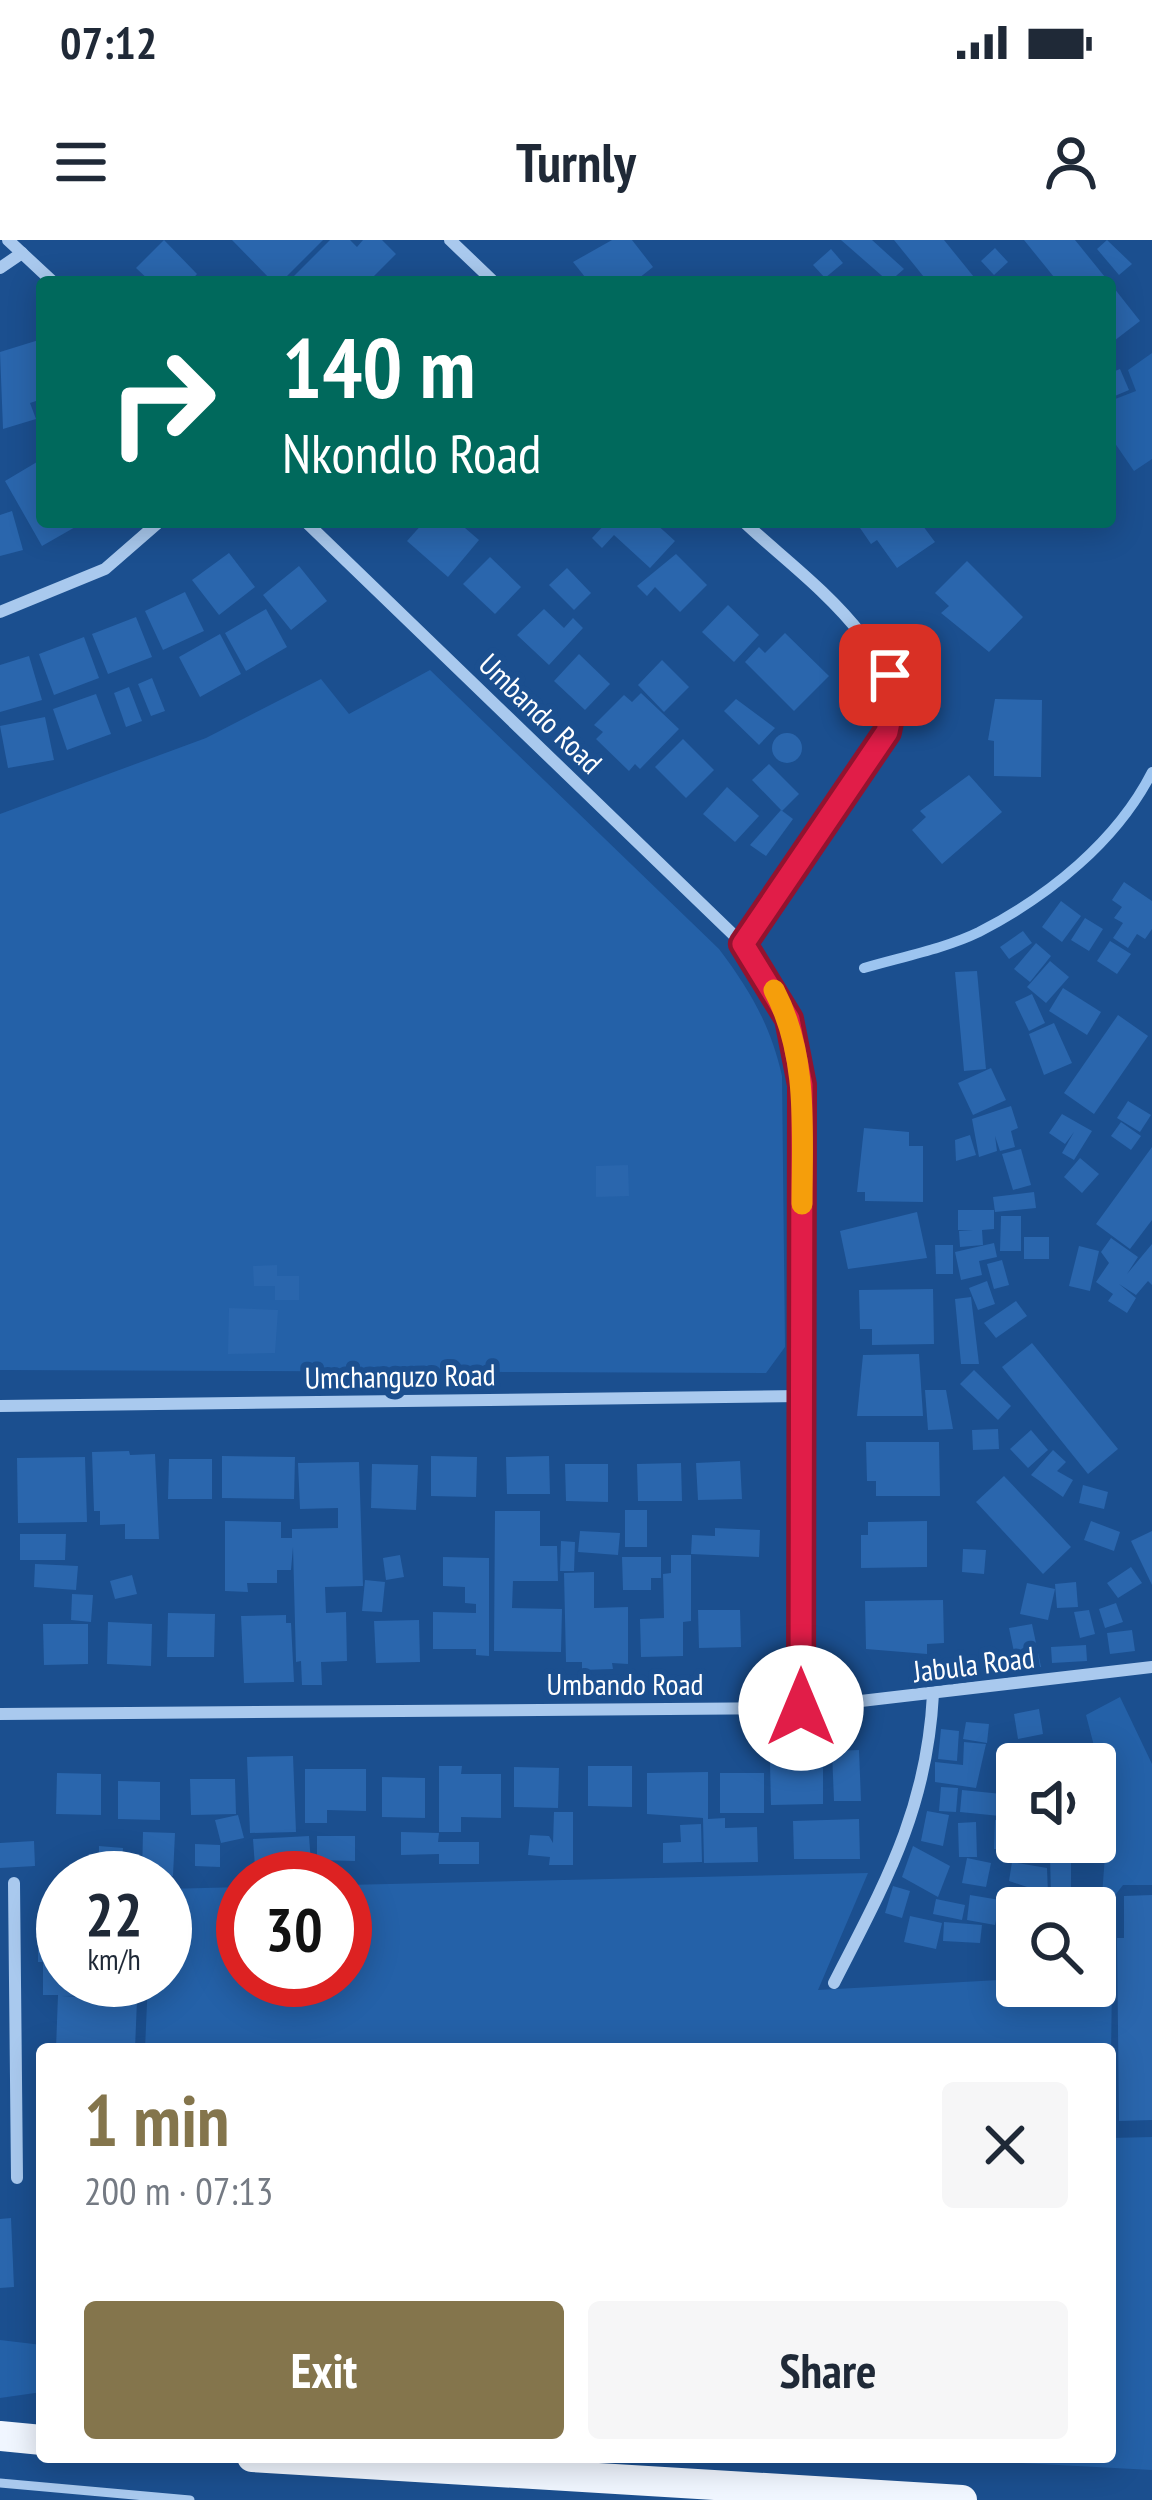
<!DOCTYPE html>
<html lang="en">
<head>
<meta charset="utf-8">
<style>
	:root { --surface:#fff; --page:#f6f6f7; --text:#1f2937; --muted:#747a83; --accent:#84754c }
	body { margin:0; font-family:"PT Sans Narrow",sans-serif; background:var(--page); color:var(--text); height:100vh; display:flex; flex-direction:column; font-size:45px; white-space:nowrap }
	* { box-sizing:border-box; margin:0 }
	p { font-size:39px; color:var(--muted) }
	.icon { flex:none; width:66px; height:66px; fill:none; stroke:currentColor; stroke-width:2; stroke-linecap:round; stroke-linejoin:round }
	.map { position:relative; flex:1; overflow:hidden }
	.side { position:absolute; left:36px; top:1803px; width:1080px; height:420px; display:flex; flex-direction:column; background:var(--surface); border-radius:12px; box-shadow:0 6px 30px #0003 }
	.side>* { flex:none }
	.banner { position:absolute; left:36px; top:36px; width:1080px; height:252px; border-radius:12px; box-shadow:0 6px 30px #0003; background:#00695c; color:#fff; overflow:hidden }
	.buttons { position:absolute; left:996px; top:1503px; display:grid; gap:24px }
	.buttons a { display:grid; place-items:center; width:120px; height:120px; border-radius:12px; background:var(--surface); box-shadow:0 6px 30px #0003; font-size:60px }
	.speed { position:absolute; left:36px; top:1611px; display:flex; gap:24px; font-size:60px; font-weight:700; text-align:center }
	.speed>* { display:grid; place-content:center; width:156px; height:156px; border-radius:50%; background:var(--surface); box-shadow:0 6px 30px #0003; line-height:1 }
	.speed small { font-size:30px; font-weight:400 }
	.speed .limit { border:18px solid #d22; background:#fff; color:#111 }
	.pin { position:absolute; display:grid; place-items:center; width:102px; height:102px; color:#fff; margin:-51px; border-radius:24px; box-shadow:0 6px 18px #0006 }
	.me { position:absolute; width:132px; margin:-66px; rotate:0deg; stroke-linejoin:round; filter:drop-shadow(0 0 9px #0008) }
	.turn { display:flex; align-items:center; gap:42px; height:252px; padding:0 48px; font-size:54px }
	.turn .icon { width:156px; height:156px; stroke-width:2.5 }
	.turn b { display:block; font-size:84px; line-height:102px }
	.round { display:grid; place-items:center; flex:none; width:126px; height:126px; border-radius:12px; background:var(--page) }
	.headline { display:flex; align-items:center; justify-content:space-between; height:204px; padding:0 48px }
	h1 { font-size:72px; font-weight:700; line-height:90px; color:var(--accent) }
	.action { display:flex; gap:24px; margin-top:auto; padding:24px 48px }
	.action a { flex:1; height:138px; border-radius:12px; background:var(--accent); color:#fff; font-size:48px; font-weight:700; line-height:138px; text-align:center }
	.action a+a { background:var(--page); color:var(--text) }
	.status { display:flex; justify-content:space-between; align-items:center; height:84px; padding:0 60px; background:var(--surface); direction:ltr }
	.status svg { height:33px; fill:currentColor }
	header { display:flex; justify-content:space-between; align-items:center; height:156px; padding:0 48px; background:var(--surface); font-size:54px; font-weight:700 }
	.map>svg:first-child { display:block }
	.green { fill:#2461a8 }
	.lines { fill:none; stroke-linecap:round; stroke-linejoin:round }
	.stream { stroke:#9cc4f0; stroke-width:10 }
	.building { fill:#2a66ad }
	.lane { stroke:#a9c9ee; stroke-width:9 }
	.street { stroke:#a9c9ee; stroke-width:12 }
	.primary { stroke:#f0f6ff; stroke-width:30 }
	.route-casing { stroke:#92132f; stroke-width:30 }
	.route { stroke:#e11d48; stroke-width:21 }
	.slow { stroke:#f59e0b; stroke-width:21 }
	.labels { text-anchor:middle; stroke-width:12; stroke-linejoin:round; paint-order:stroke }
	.street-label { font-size:30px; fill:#fff; stroke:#1b4f8f }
</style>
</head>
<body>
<div class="status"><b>07:12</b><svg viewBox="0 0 49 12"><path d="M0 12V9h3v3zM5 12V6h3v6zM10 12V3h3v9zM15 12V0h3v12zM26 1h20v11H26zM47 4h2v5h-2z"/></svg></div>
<header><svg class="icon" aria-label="menu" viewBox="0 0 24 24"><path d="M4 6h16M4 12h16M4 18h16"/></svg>Turnly<svg class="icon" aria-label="person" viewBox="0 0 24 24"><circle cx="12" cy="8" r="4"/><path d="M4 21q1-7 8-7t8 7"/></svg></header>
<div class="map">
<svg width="1152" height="2260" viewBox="0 0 1152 2260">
	<rect width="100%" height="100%" fill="#1b4f8f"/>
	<g class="green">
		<polygon points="1152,113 1152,219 1134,231 1110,196 1110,161 1136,151 1128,130"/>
		<path d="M430 430 719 709C750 750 771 786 782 836L785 1107 766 1133 0 1130V574L206 498 321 439 349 474Z"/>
		<polygon points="1120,1457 1152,1524 1152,1645 1123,1645 1113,1658 1110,1898 1152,1897 1152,2230 905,2217 1110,2217 1110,1809 145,1809 148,1740 165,1740 165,1649 243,1647 243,1740 345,1740 345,1645 868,1633 818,1750 1017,1739 1017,1746 1095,1746 1109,1564 1086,1475"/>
		<polygon points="0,2100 42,2105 42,2152 0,2158"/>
	</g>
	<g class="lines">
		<path class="stream" d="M864 728C901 717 944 709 979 692 1049 656 1117 601 1152 532"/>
	</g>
	<g class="building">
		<polygon points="164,0 197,34 190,42 151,42 136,28"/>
		<polygon points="232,0 323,0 281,42 273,42"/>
		<polygon points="330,0 350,0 357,7 363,0 382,0 396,14 368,42 288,42"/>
		<polygon points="612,0 632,0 653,27 634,42 589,42 573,22"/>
		<polygon points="841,0 872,0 904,29 889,42"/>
		<polygon points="894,0 944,0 978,42 928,42"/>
		<polygon points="1024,0 1075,0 1109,42 1058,42"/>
		<polygon points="1107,0 1132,24 1119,35 1097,9"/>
		<polygon points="995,8 1008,22 994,35 981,21"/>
		<polygon points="831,9 843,23 825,38 813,25"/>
		<polygon points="1110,43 1140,81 1110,104"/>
		<polygon points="42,99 42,159 30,163 36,179 3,189 0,112"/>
		<polygon points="1120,129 1129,150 1110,158 1110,133"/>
		<polygon points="42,219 42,282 84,282 42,306 5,241"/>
		<polygon points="12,271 23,310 0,316 0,275"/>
		<polygon points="424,282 458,282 479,300 448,337 407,301"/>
		<polygon points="607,282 654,282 675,301 650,328 614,295 602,308 592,298"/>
		<polygon points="861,282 920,282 935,302 897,328 877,300 871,304 858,285"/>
		<polygon points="229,313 255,347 219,375 192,340"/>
		<polygon points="676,314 707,345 680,372 655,347 647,356 637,346"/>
		<polygon points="490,317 521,347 495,374 463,344"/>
		<polygon points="967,321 1023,377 989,412 941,373 949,366 935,353"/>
		<polygon points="299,326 327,361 291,390 263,355"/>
		<polygon points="567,328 591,353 574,370 549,345"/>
		<polygon points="185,352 204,391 163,410 145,371"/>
		<polygon points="728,365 759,395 734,422 702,392"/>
		<polygon points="266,369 287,407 246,431 225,393"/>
		<polygon points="544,369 564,388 573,378 583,388 549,425 517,395"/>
		<polygon points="136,377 152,417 108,434 92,394"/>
		<polygon points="785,393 829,436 794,471 745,422 759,407 765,413"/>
		<polygon points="220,394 241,434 200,457 179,417"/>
		<polygon points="84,397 99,438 54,455 39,414"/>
		<polygon points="579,414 610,444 585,470 554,441"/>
		<polygon points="29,416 42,460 0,472 0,425"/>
		<polygon points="662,420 689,447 664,472 638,445"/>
		<polygon points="152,438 165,471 151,476 138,444"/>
		<polygon points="129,447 142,481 126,487 114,453"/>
		<polygon points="641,453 679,489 640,529 635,524 629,531 596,499 603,492 594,485 624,455 632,462"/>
		<polygon points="96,454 111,494 67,510 53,469"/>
		<polygon points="736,459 775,488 759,505 724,471"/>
		<polygon points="995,459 1042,460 1041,537 994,536 994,501 988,500"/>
		<polygon points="45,477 54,520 8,528 0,486"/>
		<circle cx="787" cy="508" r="15"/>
		<polygon points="683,499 714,530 686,558 655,527"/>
		<polygon points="769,524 799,554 782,571 752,540"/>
		<polygon points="969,535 1002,572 942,624 912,590 926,577 920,571"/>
		<polygon points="727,547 759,576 735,602 703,574"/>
		<polygon points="781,570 793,579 766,616 750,605"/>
		<polygon points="1124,642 1152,661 1152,689 1145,699 1137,694 1128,708 1113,698 1123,683 1114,678 1122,667 1112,660"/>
		<polygon points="1061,661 1081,676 1062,702 1042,687"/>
		<polygon points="1085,678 1103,689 1089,711 1071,700"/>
		<polygon points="1023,691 1032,703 1009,719 1000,707"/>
		<polygon points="1110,701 1131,714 1117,734 1097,721"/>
		<polygon points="1036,703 1051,716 1030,742 1014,729"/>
		<polygon points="1050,721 1069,737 1046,763 1027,747"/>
		<polygon points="977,731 986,829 964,831 955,732"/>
		<polygon points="1063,748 1101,772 1087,795 1049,771"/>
		<polygon points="1032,754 1045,783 1029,791 1015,762"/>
		<polygon points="1118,775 1148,796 1094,874 1064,853"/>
		<polygon points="1054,783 1072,823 1044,835 1029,794"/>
		<polygon points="991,828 1006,860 973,875 958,843"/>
		<polygon points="1128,861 1151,875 1140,892 1117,878"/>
		<polygon points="1011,866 1018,888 1011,891 1015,907 1000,911 995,896 997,911 979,917 972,879"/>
		<polygon points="1062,874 1092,891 1074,920 1062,913 1074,892 1065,904 1049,893"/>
		<polygon points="1121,882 1141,896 1131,910 1111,896"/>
		<polygon points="864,888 909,892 909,906 923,906 923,962 865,961 865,952 857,952"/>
		<polygon points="970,895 976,915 956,921 955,900"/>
		<polygon points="1152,907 1152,980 1130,1009 1096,984"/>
		<polygon points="1021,909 1031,945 1013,950 1002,914"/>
		<polygon points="1080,918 1099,934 1082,953 1064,937"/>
		<polygon points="628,925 629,956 596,957 596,926"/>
		<polygon points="1034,952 1036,968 995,972 993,957"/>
		<polygon points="958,970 994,970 994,989 982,990 983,1005 960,1007 959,991 973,990 958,990"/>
		<polygon points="917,972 927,1018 848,1029 840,991"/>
		<polygon points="1001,976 1021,976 1021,1011 1000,1011"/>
		<rect x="1024" y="997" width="25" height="22"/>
		<polygon points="1111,998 1138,1017 1127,1034 1152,1004 1152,1045 1148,1041 1136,1055 1119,1044 1136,1058 1127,1073 1108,1061 1113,1054 1096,1042 1109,1023 1101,1012"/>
		<polygon points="994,1003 997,1017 979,1021 982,1035 961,1040 955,1012"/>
		<polygon points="935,1005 953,1005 953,1034 936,1034"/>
		<polygon points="1079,1006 1099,1011 1090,1051 1069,1046"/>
		<polygon points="1002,1020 1009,1045 994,1049 987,1024"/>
		<polygon points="277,1025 277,1036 299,1036 299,1060 275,1060 275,1046 254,1046 253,1026"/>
		<polygon points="987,1041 995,1064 978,1070 969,1048"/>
		<polygon points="933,1049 934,1104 872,1105 872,1089 860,1089 859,1050"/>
		<polygon points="971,1057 979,1124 961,1124 955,1059"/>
		<polygon points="1016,1061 1027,1076 996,1098 984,1083"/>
		<polygon points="229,1068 278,1070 275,1113 228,1114"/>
		<polygon points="1032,1103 1118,1209 1088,1234 1002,1127"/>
		<polygon points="919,1114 923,1176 857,1176 863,1115"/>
		<polygon points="974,1130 1011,1166 998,1180 960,1144"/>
		<polygon points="925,1150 946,1150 953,1189 928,1190"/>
		<polygon points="998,1189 999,1209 973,1210 972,1190"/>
		<polygon points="1031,1190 1048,1210 1028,1228 1010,1209"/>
		<polygon points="866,1202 939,1202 940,1256 876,1256 876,1241 867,1241"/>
		<polygon points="1053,1210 1066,1222 1057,1231 1073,1240 1063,1257 1031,1235"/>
		<polygon points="129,1211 130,1215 155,1214 159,1299 125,1299 125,1284 100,1285 100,1271 94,1271 92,1212"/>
		<polygon points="222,1216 295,1217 294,1259 222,1258"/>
		<polygon points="431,1216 477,1217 476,1257 431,1256"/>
		<polygon points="549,1216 550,1254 507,1254 506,1217"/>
		<polygon points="85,1217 87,1282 18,1283 17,1218"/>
		<polygon points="169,1219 212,1219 212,1259 168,1259"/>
		<polygon points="740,1221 742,1259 698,1260 696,1223"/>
		<polygon points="359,1222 363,1346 325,1347 326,1373 346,1372 347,1421 321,1422 322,1445 302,1445 301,1421 296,1422 293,1307 291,1330 277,1330 277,1343 247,1343 248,1352 225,1351 225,1281 281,1282 281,1298 292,1298 292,1289 338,1288 338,1268 300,1269 298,1223"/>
		<polygon points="681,1223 682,1261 638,1261 637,1224"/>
		<polygon points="372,1224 418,1225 416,1270 371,1268"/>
		<polygon points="565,1224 608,1224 608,1262 566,1261"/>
		<polygon points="1004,1236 1071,1307 1043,1334 976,1262"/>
		<polygon points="1083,1245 1108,1252 1104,1269 1079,1263"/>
		<rect x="625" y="1270" width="22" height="37"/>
		<polygon points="495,1271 540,1271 540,1306 557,1306 558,1341 513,1341 512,1368 562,1369 561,1412 494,1411"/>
		<polygon points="927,1281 927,1327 861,1328 861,1295 868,1295 868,1282"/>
		<polygon points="1091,1281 1120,1292 1114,1311 1084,1300"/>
		<polygon points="715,1288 760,1290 759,1317 691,1314 692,1295 715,1296"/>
		<polygon points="580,1291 620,1293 618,1315 578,1312"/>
		<polygon points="1152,1291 1152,1345 1131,1301"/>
		<polygon points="20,1294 66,1294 65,1320 20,1320"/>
		<polygon points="561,1301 575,1302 574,1331 560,1331"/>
		<polygon points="963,1309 986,1310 984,1334 962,1332"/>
		<polygon points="400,1315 404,1337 386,1340 383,1318"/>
		<polygon points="671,1315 691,1315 691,1381 683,1382 683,1416 641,1417 640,1379 664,1378 663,1334 671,1333"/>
		<polygon points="443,1317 489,1318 489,1416 476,1415 476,1409 433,1409 433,1372 476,1373 476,1364 465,1363 465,1347 443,1346"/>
		<polygon points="622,1317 661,1317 661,1338 651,1338 651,1350 623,1350"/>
		<polygon points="35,1324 78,1326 76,1350 34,1347"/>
		<polygon points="1131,1327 1142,1343 1118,1358 1107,1343"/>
		<polygon points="594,1332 594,1368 628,1367 628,1424 612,1423 613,1429 582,1430 582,1422 566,1422 564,1333"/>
		<polygon points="132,1335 137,1354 115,1359 110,1341"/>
		<polygon points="365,1340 385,1342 382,1372 362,1371"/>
		<polygon points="1076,1342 1078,1367 1057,1368 1055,1344"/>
		<polygon points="1027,1343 1055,1349 1048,1380 1020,1374"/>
		<polygon points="72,1354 93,1355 91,1382 71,1380"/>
		<polygon points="943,1360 944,1403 927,1404 927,1414 866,1409 865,1361"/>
		<polygon points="1116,1363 1123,1382 1105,1388 1099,1369"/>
		<polygon points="698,1370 740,1370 741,1407 699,1408"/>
		<polygon points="1089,1370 1095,1394 1080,1398 1074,1372"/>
		<polygon points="168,1373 215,1374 214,1417 167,1417"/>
		<polygon points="286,1375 286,1383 291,1383 294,1442 244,1443 241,1376"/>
		<polygon points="419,1380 420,1422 376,1423 374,1381"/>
		<polygon points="108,1382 152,1384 151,1426 107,1424"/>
		<polygon points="43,1384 88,1384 88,1424 44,1425"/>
		<polygon points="1032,1384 1041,1427 1018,1431 1009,1388"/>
		<polygon points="1132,1390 1135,1411 1110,1414 1107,1393"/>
		<polygon points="1086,1405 1087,1421 1052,1423 1051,1407"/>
		<polygon points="1039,1469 1043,1494 1018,1499 1014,1474"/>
		<polygon points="966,1482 989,1484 987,1503 963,1499"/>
		<polygon points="941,1489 959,1491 957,1521 938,1519"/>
		<polygon points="964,1502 986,1504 976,1548 935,1542 935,1522 963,1525"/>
		<polygon points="1050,1506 1053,1524 1025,1524 1023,1511"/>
		<polygon points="859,1510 861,1561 834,1561 832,1511"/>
		<polygon points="293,1516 296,1592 250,1593 247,1517"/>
		<polygon points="1019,1516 1017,1541 1002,1541 1000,1517"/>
		<polygon points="770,1523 823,1523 823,1564 771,1565"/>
		<polygon points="439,1526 462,1526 461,1534 501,1534 501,1578 461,1577 461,1592 439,1592"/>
		<polygon points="588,1526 632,1526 632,1567 588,1566"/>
		<polygon points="514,1527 559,1528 558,1568 514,1567"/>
		<polygon points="305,1529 366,1529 366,1571 327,1570 327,1583 305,1583"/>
		<polygon points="708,1532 708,1579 725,1578 725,1588 757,1587 758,1622 704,1623 703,1578 647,1574 647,1533"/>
		<polygon points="57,1533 101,1534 101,1575 56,1574"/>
		<rect x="720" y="1533" width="44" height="40"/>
		<polygon points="382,1537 425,1538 425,1578 382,1577"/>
		<polygon points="190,1539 235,1539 236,1574 191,1575"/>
		<polygon points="118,1541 160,1542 160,1580 118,1579"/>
		<polygon points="1003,1545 1017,1545 1017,1578 1004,1578"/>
		<polygon points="941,1547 958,1548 956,1572 939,1571"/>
		<polygon points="962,1550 1002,1554 1000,1576 960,1572"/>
		<polygon points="927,1571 949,1575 943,1606 921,1601"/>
		<polygon points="554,1572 573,1572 573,1625 549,1625 550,1617 528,1615 530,1595 549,1596 553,1603"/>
		<polygon points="238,1575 244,1598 221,1603 215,1580"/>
		<polygon points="859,1579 860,1619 794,1619 793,1581"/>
		<polygon points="995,1580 1017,1581 1017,1602 1062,1602 1061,1611 994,1609"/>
		<polygon points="976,1582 977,1617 959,1617 958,1583"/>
		<polygon points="701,1584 702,1622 663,1623 663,1603 681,1602 680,1585"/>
		<polygon points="143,1592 175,1593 173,1636 142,1635"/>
		<polygon points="401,1592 439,1593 438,1602 479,1602 479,1624 439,1624 439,1614 401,1615"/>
		<polygon points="309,1596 311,1623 255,1627 253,1599"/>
		<polygon points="317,1596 355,1596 355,1621 317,1620"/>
		<polygon points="34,1601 35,1626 0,1628 0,1603"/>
		<polygon points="195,1604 220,1605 220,1627 195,1626"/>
		<polygon points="99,1606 123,1608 122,1622 134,1622 134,1638 115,1638 115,1621 99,1619"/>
		<polygon points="913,1606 950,1626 938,1657 902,1637"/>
		<polygon points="1071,1615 1071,1654 1051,1655 1050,1616"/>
		<polygon points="967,1618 991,1623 986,1647 962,1643"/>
		<polygon points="1012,1622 1047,1628 1048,1654 1009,1641"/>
		<polygon points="893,1646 910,1651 902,1678 885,1673"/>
		<polygon points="1007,1650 1031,1654 1029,1668 1017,1668 1017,1708 1003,1708"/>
		<polygon points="970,1655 1000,1660 995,1685 967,1680"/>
		<polygon points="1152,1655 1152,1880 1119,1881 1117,1698 1124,1698 1124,1656"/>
		<polygon points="936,1659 965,1665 962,1680 933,1674"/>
		<polygon points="910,1676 942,1683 936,1709 904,1702"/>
		<polygon points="944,1682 982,1685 980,1703 943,1701"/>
		<polygon points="54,1701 63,1702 63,1740 116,1740 116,1755 62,1756 137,1760 135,1809 56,1809 58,1755 43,1755 43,1722 38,1722 38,1709 53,1709"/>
		<rect x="118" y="1740" width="24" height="16"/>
		<polygon points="11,1978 14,2047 0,2048 0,1979"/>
	</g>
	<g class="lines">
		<polyline class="lane" points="0,2243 190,2260"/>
		<g class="street">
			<polyline points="8,0 53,42"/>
			<polyline points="450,0 494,42"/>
			<polyline points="0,28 22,13"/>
			<polyline points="306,282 743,704 789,779 802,845 801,1468"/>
			<polyline points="0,372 105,329 159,282"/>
			<path d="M743 704 887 492C915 412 796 332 744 282"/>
			<polyline points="0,1166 801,1156"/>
			<polyline points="0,1474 801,1468 1152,1427"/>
			<polyline points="14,1643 17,1938"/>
			<path d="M834 1743C885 1643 927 1570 933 1454"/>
		</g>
		<g class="primary">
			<polyline points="0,2196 42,2200"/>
			<polyline points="252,2217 962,2260"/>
		</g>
	</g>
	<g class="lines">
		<defs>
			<polyline id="route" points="801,1468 802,845 789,779 743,704 887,492 895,453 890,435"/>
		</defs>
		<use href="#route" class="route-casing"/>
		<use href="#route" class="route"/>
		<path class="slow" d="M774 750C809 816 802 891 802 964"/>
	</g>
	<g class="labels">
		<g class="street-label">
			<text transform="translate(540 474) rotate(44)" y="10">Umbando Road</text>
			<text transform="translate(400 1137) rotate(-1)" y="10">Umchanguzo Road</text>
			<text transform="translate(974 1425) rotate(-7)" y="10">Jabula Road</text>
			<text x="625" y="1455">Umbando Road</text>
		</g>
	</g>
</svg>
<div class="buttons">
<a><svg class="icon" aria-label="sound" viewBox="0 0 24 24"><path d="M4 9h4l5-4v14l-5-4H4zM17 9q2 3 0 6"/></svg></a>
<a><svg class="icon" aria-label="search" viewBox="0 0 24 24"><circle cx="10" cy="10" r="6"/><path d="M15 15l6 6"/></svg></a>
</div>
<div class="speed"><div>22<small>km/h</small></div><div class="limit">30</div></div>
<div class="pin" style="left:890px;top:435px;background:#d93025"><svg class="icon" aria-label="arrive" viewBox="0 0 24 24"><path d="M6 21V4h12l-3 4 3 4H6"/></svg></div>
<svg class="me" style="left:801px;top:1468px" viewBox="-20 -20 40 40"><circle r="19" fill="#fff"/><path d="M0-13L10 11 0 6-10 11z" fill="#e11d48"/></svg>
<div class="banner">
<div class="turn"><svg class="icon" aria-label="right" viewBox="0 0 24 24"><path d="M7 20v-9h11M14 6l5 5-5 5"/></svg><div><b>140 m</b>Nkondlo Road</div></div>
</div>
<section class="side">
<div class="headline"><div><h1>1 min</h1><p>200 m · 07:13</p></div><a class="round"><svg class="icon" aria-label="close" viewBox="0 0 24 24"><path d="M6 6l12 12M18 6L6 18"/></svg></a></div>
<div class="action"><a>Exit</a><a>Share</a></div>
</section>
</div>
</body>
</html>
